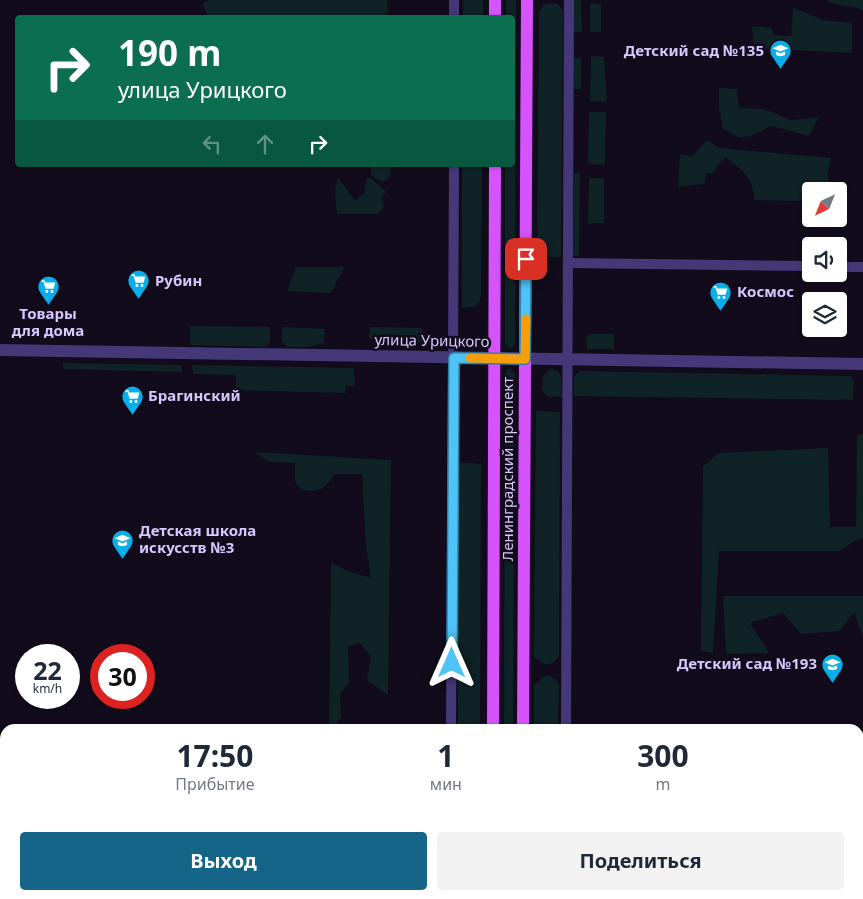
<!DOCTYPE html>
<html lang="ru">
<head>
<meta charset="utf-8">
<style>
	:root { --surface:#fff; --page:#f2f2f3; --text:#1f2937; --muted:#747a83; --accent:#146588 }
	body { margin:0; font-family:"Noto Sans",sans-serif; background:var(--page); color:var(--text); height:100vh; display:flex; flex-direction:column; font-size:19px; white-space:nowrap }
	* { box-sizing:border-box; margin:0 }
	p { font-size:16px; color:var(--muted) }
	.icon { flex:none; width:28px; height:28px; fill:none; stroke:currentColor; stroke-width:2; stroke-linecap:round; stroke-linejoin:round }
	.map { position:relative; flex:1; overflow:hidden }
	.sheet { position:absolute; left:0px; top:724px; width:864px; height:176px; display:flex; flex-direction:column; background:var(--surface); border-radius:15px 15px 0 0; box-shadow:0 1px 4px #0004 }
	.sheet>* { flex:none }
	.hud { position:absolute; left:15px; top:15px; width:500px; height:152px; border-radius:5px; box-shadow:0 1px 4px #0004; background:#0b6e4f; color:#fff; overflow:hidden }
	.needle { width:32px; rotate:223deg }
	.buttons { position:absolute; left:802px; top:182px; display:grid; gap:10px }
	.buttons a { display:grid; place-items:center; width:45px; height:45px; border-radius:5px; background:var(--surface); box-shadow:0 1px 4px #0004; font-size:25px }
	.speed { position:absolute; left:15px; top:644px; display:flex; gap:10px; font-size:25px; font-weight:700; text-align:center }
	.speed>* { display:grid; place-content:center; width:65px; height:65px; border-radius:50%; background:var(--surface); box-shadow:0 1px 4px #0004; line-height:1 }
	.speed small { font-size:12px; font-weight:400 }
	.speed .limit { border:8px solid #d22; background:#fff; color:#111 }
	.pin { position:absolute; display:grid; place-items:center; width:42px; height:42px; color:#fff; margin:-21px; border-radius:10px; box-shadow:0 2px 8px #0006 }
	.me { position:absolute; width:55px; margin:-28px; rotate:0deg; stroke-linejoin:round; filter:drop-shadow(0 0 4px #0008) }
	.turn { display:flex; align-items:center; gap:18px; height:105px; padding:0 20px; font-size:22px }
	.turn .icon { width:65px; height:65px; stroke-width:2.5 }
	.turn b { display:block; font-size:35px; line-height:42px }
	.lanes { display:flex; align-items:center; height:48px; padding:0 20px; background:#0003; justify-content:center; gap:25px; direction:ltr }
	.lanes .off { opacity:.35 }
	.eta { display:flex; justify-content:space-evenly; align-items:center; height:85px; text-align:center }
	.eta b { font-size:30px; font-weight:700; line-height:35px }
	.primary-button { display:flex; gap:10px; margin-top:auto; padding:10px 20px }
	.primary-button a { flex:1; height:58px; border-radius:5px; background:var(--accent); color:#fff; font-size:20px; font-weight:700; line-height:58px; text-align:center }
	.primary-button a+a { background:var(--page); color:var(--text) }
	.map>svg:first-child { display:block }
	.green { fill:#0f2225 }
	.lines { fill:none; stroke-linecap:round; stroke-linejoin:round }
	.minor { stroke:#443879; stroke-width:10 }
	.tertiary { stroke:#443879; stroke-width:12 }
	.primary { stroke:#d652fa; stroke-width:12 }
	.route-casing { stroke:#337fa1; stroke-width:12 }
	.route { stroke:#4fc3f7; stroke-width:9 }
	.slow { stroke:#f59e0b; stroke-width:9 }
	.labels { text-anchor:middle; stroke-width:5; stroke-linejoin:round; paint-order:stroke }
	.poi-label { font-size:15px; font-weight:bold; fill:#d6c7fd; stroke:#110b1b; text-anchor:start }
	.street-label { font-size:15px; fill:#d6c7fd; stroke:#110b1b }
</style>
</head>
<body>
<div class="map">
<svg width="863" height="899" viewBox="0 0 863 899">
	<rect width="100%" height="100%" fill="#110b1b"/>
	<g class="green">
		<polygon points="210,0 387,0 388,17 208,17 202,3"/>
		<rect x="463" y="0" width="20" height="17"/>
		<polygon points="506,0 516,0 515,344 511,349 505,344 505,165 512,165 512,18 506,17"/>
		<polygon points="574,0 581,0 582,32 574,32"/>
		<path d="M827 0H863V11C852 4 836 8 827 0Z"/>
		<polygon points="551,3 558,4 563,11 561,257 537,257 539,12 544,4"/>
		<polygon points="590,3 601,4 601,32 590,32"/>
		<polygon points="793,7 822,20 852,23 852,53 754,48 752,26 772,28 774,35 791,36"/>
		<polygon points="591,56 604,57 607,102 590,101"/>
		<rect x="574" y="58" width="7" height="31"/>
		<polygon points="719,88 737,89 739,108 764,109 791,120 819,117 809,136 771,126 751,136 740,138 723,129 719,107"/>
		<polygon points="589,112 606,112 605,165 588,164"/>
		<path d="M707 140 719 148 831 158 827 175 834 191H811V201L755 200C752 177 744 171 725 157L712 174 707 173 704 184 678 187 680 154 692 156Z"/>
		<polygon points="371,165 391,165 390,178 382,182 371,175"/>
		<polygon points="462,165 482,165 481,297 477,306 462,308"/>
		<polygon points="574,173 580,173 579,256 573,256"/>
		<polygon points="338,178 355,201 364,193 367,178 370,178 387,192 382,196 384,207 378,214 337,214 335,191"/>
		<polygon points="589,178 604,178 604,223 588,223"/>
		<polygon points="296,267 344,267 331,293 287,291"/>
		<polygon points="190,326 270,327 270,342 265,347 190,345"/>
		<polygon points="282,327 325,329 324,343 309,347 287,347 282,341"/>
		<polygon points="370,327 422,328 423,339 420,342 383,341 369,338"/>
		<polygon points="590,334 614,334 614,349 587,349 586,337"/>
		<polygon points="63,363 182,365 182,372 63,369"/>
		<polygon points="192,365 354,368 355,386 345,386 346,393 236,390 236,375 193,374"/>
		<polygon points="509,368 515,373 513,729 504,729 505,373"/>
		<polygon points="550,369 558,371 561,376 562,397 547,396 542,390 543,376"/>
		<polygon points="580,371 850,376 854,380 853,400 574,396 574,377"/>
		<polygon points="536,411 560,412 559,656 554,662 546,665 534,657"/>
		<polygon points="863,433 863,538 853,542 840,551 719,551 713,653 701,651 703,467 718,453 828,448 830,527 856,527 857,435"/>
		<path d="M254 452 391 460 388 695 367 680 371 656 360 643 348 647 349 682 340 694 341 717 332 729H329L331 563 351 572 371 578 366 546 362 474H334C326 489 319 493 302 490L295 482V463L269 462Z"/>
		<polygon points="457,462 481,464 480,729 458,729"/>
		<polygon points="723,596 863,596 863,638 854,612 840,631 801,634 783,613 750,623 769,653 726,654"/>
		<polygon points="546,675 554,678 559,685 558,729 534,729 534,685"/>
		<polygon points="533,895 557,895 557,899 532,899"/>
	</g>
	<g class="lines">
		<g class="minor">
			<polyline points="454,18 454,0"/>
			<polyline points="568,263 811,266"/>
			<polyline points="839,267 863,267"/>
			<polyline points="451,729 454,165"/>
			<polyline points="566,729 569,0"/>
			<polyline points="450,899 451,895"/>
			<polyline points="565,899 565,895"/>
		</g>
		<polyline class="tertiary" points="0,350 863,364"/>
		<g class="primary">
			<polyline points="495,18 495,0"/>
			<polyline points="493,729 495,165"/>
			<polyline points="523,729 527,0"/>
			<polyline points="492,899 492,895"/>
			<polyline points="522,899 522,895"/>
		</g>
	</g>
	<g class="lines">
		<defs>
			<polyline id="route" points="452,663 454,358 525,359 526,259"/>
		</defs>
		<use href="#route" class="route-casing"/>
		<use href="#route" class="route"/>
		<polyline class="slow" points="470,358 525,359 526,319"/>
	</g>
	<defs>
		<symbol id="school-pin" viewBox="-11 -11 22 30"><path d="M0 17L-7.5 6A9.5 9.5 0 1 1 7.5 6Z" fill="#07afea" stroke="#110b1b"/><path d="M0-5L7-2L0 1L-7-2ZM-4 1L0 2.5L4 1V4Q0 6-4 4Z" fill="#fff"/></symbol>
		<symbol id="supermarket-pin" viewBox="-11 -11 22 30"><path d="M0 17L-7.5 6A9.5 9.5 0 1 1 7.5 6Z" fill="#07afea" stroke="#110b1b"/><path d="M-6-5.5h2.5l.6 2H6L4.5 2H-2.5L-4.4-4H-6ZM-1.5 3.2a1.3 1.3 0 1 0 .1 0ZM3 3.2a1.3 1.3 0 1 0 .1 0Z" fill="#fff"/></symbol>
	</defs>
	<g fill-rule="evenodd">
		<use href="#school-pin" x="768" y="38" width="25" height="34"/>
		<use href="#supermarket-pin" x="126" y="268" width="25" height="34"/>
		<use href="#supermarket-pin" x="36" y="274" width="25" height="34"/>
		<use href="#supermarket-pin" x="708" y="280" width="25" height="34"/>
		<use href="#supermarket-pin" x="120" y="384" width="25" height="34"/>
		<use href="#school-pin" x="110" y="528" width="25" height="34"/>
		<use href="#school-pin" x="820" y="652" width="25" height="34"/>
	</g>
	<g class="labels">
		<g class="poi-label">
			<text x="764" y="56" text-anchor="end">Детский сад №135</text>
			<text x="155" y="286">Рубин</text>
			<text x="737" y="297">Космос</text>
			<text x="48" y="319" text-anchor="middle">Товары<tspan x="48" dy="17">для дома</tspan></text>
			<text x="148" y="401">Брагинский</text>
			<text x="139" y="536">Детская школа<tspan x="139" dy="17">искусств №3</tspan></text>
			<text x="817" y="669" text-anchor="end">Детский сад №193</text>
		</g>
		<g class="street-label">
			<text transform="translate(432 341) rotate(1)" y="5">улица Урицкого</text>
			<text transform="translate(508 469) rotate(-90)" y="5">Ленинградский проспект</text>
		</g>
	</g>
</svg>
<div class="buttons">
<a><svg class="needle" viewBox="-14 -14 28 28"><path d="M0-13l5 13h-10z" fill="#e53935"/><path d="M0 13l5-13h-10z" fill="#747a83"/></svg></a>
<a><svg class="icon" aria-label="sound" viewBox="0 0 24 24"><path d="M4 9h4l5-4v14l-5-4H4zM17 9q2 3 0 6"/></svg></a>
<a><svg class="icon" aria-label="layers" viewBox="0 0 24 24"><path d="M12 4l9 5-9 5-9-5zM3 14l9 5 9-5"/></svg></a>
</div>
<div class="speed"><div>22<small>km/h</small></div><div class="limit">30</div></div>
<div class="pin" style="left:526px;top:259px;background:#d93025"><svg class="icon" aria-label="arrive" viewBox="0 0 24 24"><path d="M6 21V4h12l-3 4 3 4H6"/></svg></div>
<svg class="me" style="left:452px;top:663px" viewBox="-20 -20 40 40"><path d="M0-17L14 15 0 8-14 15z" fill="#4fc3f7" stroke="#fff" stroke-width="4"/></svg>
<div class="hud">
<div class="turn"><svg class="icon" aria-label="right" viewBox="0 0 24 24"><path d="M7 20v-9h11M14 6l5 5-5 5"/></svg><div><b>190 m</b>улица Урицкого</div></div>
<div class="lanes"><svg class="icon off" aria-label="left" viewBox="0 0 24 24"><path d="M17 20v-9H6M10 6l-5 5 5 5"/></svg><svg class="icon off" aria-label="ahead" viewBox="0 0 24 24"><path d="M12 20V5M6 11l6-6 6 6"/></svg><svg class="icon" aria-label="right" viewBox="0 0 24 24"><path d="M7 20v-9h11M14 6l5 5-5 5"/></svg></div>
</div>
<section class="sheet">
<div class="eta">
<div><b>17:50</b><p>Прибытие</p></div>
<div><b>1</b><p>мин</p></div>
<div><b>300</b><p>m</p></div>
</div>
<div class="primary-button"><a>Выход</a><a>Поделиться</a></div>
</section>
</div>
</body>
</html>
